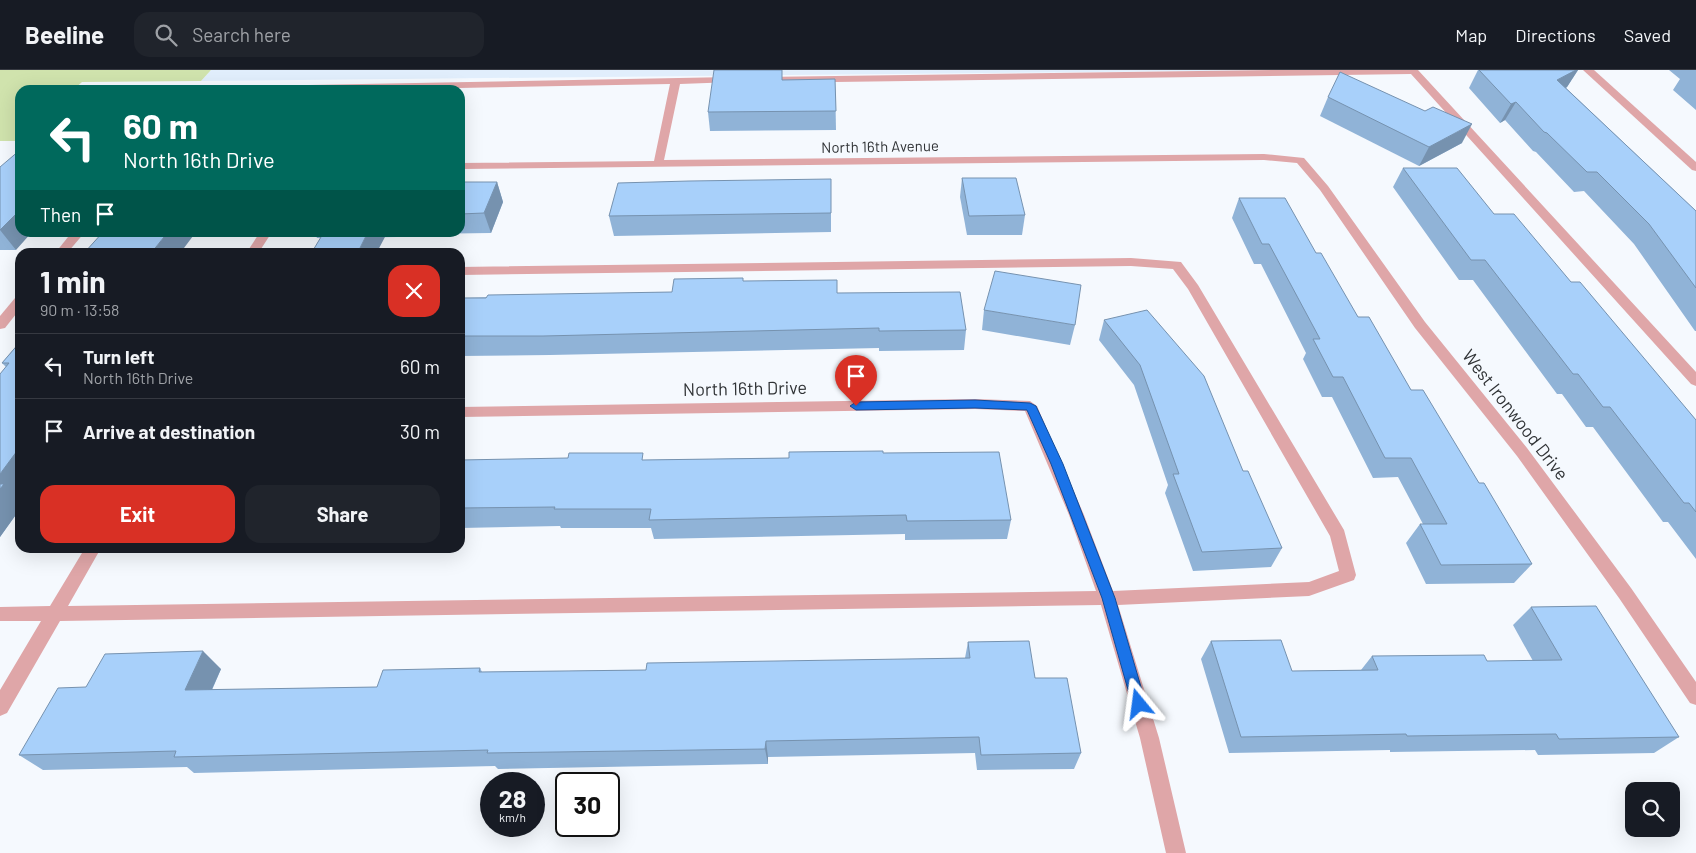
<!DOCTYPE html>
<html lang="en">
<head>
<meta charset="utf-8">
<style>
	:root { --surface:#171b24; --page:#20242c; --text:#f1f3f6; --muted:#9ea1a6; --line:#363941; --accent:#d93025 }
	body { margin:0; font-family:Barlow,sans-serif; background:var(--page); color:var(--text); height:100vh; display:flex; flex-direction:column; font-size:19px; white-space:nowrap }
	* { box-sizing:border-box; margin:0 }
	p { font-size:16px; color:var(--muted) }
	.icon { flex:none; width:28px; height:28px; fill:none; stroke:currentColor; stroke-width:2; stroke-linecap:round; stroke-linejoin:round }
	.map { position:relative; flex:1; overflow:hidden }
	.details { position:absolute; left:15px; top:178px; width:450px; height:305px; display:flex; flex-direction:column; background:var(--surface); border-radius:15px; box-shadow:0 5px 20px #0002 }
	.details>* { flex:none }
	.banner { position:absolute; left:15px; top:15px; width:450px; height:152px; border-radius:15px; box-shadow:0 5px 20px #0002; background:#00695c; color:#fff; overflow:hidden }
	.buttons { position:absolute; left:1625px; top:712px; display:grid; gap:10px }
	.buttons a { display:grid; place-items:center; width:55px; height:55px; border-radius:10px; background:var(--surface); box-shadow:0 5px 20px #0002; font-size:25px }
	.speed { position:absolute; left:480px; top:702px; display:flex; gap:10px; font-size:25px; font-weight:700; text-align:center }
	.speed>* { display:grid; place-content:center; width:65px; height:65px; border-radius:50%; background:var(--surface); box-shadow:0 5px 20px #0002; line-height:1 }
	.speed small { font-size:12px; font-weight:400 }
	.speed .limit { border:2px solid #111; border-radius:8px; background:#fff; color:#111 }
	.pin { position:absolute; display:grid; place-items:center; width:42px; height:42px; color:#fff; margin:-51px -21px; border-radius:50% 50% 50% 0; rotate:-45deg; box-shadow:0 0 5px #0007 }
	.pin .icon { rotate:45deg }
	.me { position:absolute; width:55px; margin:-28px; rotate:344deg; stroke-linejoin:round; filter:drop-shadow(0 0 4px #0008) }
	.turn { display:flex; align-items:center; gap:18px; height:105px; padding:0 25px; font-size:22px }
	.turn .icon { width:65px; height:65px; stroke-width:2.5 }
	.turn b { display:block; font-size:35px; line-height:42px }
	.then { display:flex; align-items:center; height:48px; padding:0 25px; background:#0003; gap:10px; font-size:19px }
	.round { display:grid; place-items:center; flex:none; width:52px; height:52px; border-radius:15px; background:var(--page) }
	.headline { display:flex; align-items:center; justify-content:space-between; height:85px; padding:0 25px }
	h1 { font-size:30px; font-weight:700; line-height:38px }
	.button { display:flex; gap:10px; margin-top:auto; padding:10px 25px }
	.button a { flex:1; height:58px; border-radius:15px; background:var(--accent); color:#fff; font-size:20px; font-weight:700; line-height:58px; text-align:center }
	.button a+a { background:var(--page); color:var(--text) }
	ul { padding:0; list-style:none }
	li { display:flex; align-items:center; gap:15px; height:65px; padding:0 25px; border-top:1px solid var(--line) }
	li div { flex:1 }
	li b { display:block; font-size:19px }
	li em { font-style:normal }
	header { display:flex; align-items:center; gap:30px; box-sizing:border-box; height:70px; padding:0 25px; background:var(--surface); border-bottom:1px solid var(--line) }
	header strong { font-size:24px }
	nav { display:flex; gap:28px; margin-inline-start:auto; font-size:18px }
	.search { width:350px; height:45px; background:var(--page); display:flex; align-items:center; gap:12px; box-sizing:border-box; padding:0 18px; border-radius:15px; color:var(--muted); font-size:19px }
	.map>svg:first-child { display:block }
	.built { fill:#e1eefc }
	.green { fill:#d0e3ad }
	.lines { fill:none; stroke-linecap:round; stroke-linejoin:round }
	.minor { fill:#dfa6a8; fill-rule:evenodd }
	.wall { fill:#90b3d7 }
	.shaded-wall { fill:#7692af }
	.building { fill:#a8d0fa; stroke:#7692af }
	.route { fill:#1a73e8; stroke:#114b97 }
	.labels { text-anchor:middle; stroke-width:4; stroke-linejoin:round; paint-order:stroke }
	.far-street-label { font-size:15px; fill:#303336; stroke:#f5f9fe }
	.street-label { font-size:18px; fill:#303336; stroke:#f5f9fe }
</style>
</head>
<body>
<header>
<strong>Beeline</strong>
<div class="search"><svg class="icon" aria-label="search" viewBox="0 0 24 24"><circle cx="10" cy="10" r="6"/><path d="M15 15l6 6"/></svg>Search here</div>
<nav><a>Map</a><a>Directions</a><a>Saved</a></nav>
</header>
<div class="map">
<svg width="1696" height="783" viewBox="0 0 1696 783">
	<rect width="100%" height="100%" fill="#f5f9fe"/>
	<polygon class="built" points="211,0 1288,0 201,11"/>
	<polygon class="green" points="0,0 211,0 201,11 82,12 73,20 20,20 20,69 18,71 0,71"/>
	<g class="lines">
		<g class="minor">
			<polygon points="1278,0 1418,0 1696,302 1696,316 1691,314 1411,4 762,13 757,10 762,7"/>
			<polygon points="1583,0 1594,0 1696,92 1696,101 1692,100"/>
			<polygon points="731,7 736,10 734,12 680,14 664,90 1264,84 1304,88 1328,116 1425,252 1527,378 1631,518 1696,612 1696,635 1690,633 1619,528 1517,386 1415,258 1320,120 1297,93 1264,90 460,99 460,93 654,91 670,14 357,20 196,20 201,17"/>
			<polygon points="72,162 85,162 68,182 56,182"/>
			<polygon points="260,162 272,162 259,182 247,182"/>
			<polygon points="1131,188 1181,192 1198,215 1344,460 1356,505 1354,510 1309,526 1118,535 1159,668 1186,783 1166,783 1140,668 1101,535 60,551 7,643 0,646 0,620 41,551 0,551 0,537 50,536 85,478 101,478 68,536 1096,521 1069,445 1025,341 975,339 460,347 460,337 975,329 1030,331 1037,336 1084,445 1113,521 1309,512 1339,501 1330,466 1188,219 1173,199 1131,196 460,205 460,197"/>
			<polygon points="20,227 20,239 5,258 0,259 0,246 15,228"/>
		</g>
	</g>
	<g class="wall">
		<polygon points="1478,0 1578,0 1567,17 1566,18 1696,141 1696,261 1695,261 1634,174 1584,121 1574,122 1536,82 1533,81 1505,50 1500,53 1469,18"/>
		<polygon points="1669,0 1696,0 1696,40 1673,20 1680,9"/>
		<polygon points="835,9 836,60 710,61 708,42 783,10"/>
		<polygon points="1328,27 1462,73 1419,96 1320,46"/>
		<polygon points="0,97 16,180 0,180"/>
		<polygon points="1403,98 1494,144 1571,212 1696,350 1696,489 1668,452 1663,452 1593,357 1586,357 1562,324 1557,324 1473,210 1459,210 1393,117"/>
		<polygon points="962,108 1025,145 1022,165 967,165 960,127"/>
		<polygon points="831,109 831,162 614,166 609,146"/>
		<polygon points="460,112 497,112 503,132 491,163 418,164 418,162 460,162"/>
		<polygon points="1239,128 1316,183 1358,247 1479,413 1532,494 1514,513 1426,514 1406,473 1420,454 1423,454 1398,407 1373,408 1332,327 1322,327 1303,289 1306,283 1261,194 1254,194 1232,148"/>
		<polygon points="314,162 400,162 398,167 317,168"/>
		<polygon points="744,211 837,223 966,260 964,280 879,281 879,278 550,285 460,286 460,228 672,222"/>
		<polygon points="984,240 1075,255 1070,275 982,260"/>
		<polygon points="1104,250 1243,401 1282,478 1271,497 1193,501 1165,423 1168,415 1134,315 1099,270"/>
		<polygon points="20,272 20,423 18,427 20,429 20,439 0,467 6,297 2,293"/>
		<polygon points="883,383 1011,450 1007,469 905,470 905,464 654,469 651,458 561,458 560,456 460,458 460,390 644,390 789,388"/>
		<polygon points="1531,537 1679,667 1654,683 1538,685 1535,680 1390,682 1390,680 1229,683 1201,589 1211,571 1292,601 1361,600 1372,586 1487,591 1533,591 1513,555"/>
		<polygon points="968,572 1035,608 1081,683 1074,699 977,700 975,683 768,687 768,694 498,699 495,696 194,703 187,697 43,700 19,685 86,617 221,599 212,620 377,617 480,598 482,602 646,600 965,588"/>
	</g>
	<g class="shaded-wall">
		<polygon points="1576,0 1578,0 1567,17 1546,29 1557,10"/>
		<polygon points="1516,32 1505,50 1500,53 1511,34"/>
		<polygon points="1472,54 1462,73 1419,96 1429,77"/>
		<polygon points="497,112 503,132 491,163 484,143"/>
		<polygon points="20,140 20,162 32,162 16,180 0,160"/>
		<polygon points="168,162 196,162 181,182 152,182"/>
		<polygon points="368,162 383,162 385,167 377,182 358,182"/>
		<polygon points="396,162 400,162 398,167"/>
		<polygon points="20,377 20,423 18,427 20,429 20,439 0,467 0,404"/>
		<polygon points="203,581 221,599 204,637 185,620"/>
		<polygon points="766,671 768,687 768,694 765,679"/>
	</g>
	<g class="building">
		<polygon points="714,0 782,0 782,10 835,9 836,41 708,42"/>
		<polygon points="1479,0 1576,0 1557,10 1696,141 1696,218 1649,154 1597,102 1587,102 1547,63 1544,62 1516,32 1511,34"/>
		<polygon points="1340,2 1425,41 1433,37 1472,54 1429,77 1328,27"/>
		<polygon points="20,80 20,140 0,160 0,97"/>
		<polygon points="1403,98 1457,98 1494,144 1514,144 1571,212 1580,212 1696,350 1696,442 1689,433 1684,433 1610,337 1603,337 1578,304 1573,304 1485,190 1471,190"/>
		<polygon points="962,108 1016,108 1025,145 969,146"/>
		<polygon points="831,109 831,143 609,146 618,113 689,111"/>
		<polygon points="460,112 497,112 484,143 460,144"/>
		<polygon points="1239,128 1285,128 1316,183 1321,183 1358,247 1369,247 1411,320 1423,320 1479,413 1484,413 1532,494 1441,495 1420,454 1447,454 1411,388 1385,388 1343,307 1333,307 1313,269 1320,269 1269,174 1262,174"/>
		<polygon points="103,162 168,162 152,182 85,182"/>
		<polygon points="324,162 368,162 358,182 312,182"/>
		<polygon points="995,201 1081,215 1075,255 984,240"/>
		<polygon points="743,208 743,211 837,210 837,223 960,222 966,260 879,261 879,258 543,266 460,266 460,228 486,228 488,225 672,222 674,209"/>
		<polygon points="1147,240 1204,306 1243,401 1248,401 1282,478 1202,482 1173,404 1179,404 1140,295 1104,250"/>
		<polygon points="20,272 20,377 0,404 0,304 9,293 2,293"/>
		<polygon points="883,381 883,383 999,382 1011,450 907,451 906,445 649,450 651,439 554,439 555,437 460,438 460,390 568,388 569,383 643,383 642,390 789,388 789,382"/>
		<polygon points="0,414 4,414 0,419"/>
		<polygon points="1596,536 1679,667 1559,669 1556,664 1407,666 1406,664 1241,667 1211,571 1281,570 1292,601 1378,600 1372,586 1484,585 1487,591 1562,590 1531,537"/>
		<polygon points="1029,571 1035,608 1067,608 1081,683 981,685 979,667 766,671 765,679 487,683 488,680 174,687 176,681 19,685 58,618 86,617 105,584 203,581 185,620 377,617 383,600 480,598 479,602 646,600 647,593 970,588 968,572"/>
	</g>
	<polygon class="route" points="975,330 1030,333 1036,336 1063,394 1115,528 1146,634 1144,639 1139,640 1134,639 1132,634 1102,528 1051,394 1027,340 975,338 856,340 850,336 856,332"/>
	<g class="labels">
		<g class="far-street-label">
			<text transform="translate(880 77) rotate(-1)" y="5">North 16th Avenue</text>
		</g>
		<g class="street-label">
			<text transform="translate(745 319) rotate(-1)" y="6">North 16th Drive</text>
			<text transform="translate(1515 345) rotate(52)" y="6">West Ironwood Drive</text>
		</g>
	</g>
</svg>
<div class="buttons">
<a><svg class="icon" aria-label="search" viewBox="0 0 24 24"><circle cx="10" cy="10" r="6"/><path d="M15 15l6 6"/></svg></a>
</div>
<div class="speed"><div>28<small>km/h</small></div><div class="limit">30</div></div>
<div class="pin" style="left:856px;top:336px;background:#d93025"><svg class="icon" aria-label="arrive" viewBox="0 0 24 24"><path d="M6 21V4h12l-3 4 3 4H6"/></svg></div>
<svg class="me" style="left:1139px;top:634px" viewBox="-20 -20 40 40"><path d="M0-17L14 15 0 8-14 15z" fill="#1a73e8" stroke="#fff" stroke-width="4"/></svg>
<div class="banner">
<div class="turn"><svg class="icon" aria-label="left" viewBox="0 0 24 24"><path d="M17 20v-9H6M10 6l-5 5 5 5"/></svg><div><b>60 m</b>North 16th Drive</div></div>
<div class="then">Then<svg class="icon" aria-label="arrive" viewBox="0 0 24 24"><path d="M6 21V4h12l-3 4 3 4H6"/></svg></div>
</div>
<section class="details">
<div class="headline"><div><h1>1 min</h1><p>90 m · 13:58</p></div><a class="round" style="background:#d93025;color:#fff"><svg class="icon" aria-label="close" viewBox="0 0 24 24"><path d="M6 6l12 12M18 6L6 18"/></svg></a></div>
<ul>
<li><svg class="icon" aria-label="left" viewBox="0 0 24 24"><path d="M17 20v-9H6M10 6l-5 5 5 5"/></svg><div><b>Turn left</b><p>North 16th Drive</p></div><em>60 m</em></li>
<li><svg class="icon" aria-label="arrive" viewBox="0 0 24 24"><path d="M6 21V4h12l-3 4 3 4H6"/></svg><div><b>Arrive at destination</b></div><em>30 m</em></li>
</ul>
<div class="button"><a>Exit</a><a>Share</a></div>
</section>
</div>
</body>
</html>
